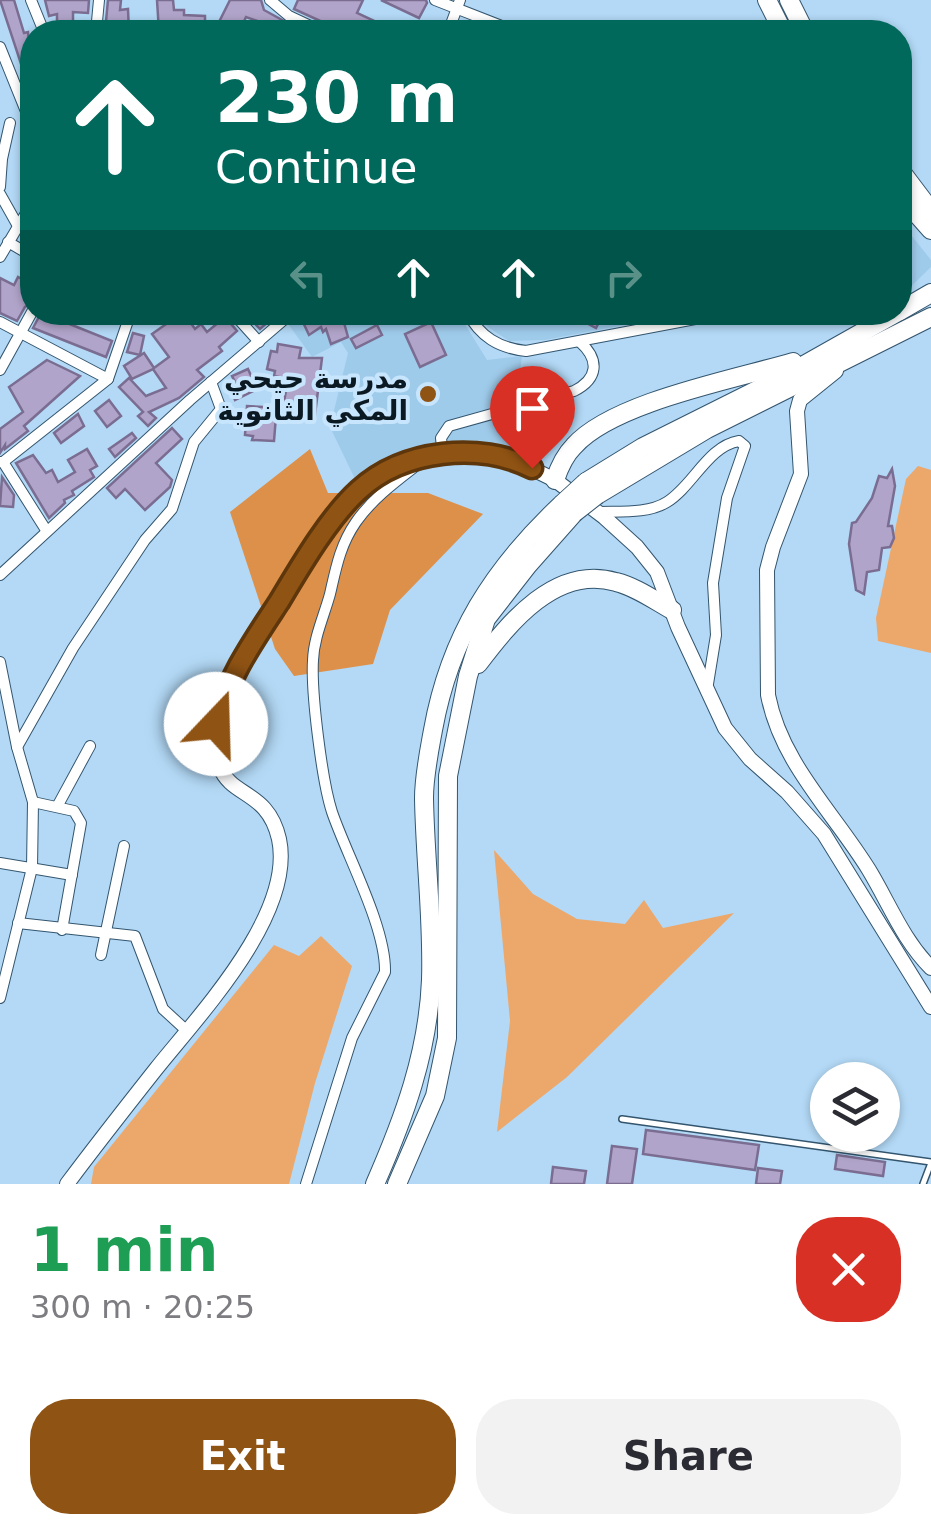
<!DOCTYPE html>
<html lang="en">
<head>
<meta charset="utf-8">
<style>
	:root { --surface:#fff; --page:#f2f2f3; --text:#2b2b33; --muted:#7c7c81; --accent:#8f5313 }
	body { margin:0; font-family:"DejaVu Sans",Cairo,sans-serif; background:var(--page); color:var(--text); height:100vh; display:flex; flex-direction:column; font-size:38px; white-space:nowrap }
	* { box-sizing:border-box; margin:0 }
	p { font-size:32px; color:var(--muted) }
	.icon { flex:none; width:55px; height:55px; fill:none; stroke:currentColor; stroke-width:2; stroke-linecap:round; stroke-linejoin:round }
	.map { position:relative; height:1184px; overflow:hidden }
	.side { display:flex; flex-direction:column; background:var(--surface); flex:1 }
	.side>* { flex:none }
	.banner { position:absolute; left:20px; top:20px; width:892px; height:305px; border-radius:40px; box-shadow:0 2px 8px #0004; background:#00695c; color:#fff; overflow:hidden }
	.fabs { position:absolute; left:810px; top:1062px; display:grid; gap:20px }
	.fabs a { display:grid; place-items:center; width:90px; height:90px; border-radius:50%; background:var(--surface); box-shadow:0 2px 8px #0004; font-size:50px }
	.pin { position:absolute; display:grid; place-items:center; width:85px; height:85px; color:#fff; margin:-102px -42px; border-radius:50% 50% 50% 0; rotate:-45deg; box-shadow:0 0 10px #0007 }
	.pin .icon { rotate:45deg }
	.me { position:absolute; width:110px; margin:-55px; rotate:21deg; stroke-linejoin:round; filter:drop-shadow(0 0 8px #0008) }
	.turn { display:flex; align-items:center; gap:35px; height:210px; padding:0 30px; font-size:45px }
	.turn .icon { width:130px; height:130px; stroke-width:2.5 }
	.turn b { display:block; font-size:70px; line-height:85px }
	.lanes { display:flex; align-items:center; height:95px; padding:0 30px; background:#0003; justify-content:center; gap:50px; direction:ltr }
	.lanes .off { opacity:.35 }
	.round { display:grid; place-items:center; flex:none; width:105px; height:105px; border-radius:40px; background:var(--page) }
	.overview { display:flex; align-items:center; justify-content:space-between; height:170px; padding:0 30px }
	h1 { font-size:60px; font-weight:700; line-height:75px; color:#1e9e55 }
	.primary-button { display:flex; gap:20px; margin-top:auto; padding:20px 30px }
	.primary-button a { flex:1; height:115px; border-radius:40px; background:var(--accent); color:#fff; font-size:40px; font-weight:700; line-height:115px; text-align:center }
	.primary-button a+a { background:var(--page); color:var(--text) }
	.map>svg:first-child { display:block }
	.built { fill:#9fcbeb }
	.green { fill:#eca76b }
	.forest { fill:#dd904a }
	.building { fill:#b1a4ca; stroke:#7a6d91; stroke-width:2.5 }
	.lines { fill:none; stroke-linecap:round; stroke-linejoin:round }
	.lane-casing { stroke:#33556e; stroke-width:8 }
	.street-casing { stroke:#33556e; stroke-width:12 }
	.secondary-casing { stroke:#33556e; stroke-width:16 }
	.highway-casing { stroke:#33556e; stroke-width:20 }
	.lane { stroke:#fff; stroke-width:5 }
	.street { stroke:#fff; stroke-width:10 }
	.secondary { stroke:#fff; stroke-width:14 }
	.highway { stroke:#fff; stroke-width:18 }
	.highway-bridge-casing { stroke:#33556e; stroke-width:20; stroke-linecap:butt }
	.highway-bridge { stroke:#fff; stroke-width:18 }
	.route-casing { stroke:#5d360c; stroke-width:25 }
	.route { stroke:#8f5313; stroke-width:18 }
	.poi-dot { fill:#8f5313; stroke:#c7e5fc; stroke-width:4 }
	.labels { text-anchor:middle; stroke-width:8; stroke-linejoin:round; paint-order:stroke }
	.poi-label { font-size:28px; font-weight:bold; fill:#0b1923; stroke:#c7e5fc; text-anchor:end }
</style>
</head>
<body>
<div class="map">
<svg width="931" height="1184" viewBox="0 0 931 1184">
	<rect width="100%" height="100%" fill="#b3d9f6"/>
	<g class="built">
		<polygon points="900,221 931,260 931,267 900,297"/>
		<polygon points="296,312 458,313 487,360 522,356 510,452 476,444 450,446 383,466 356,481 330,427 348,353 341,342 312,357 286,321"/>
		<polygon points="477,313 687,313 545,340 509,341 488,327"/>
	</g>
	<g class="green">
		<polygon points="918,466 931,470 931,653 878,641 876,618 906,479"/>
		<polygon points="494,850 533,894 577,919 625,924 644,900 663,928 734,913 567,1077 497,1132 510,1021"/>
		<polygon points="321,936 352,966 315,1083 289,1184 91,1184 94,1167 274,945 299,956"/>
	</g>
	<polygon class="forest" points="310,449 328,493 428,493 483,514 390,610 373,664 294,676 275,649 230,512"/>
	<g class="building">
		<polygon points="0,0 14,0 24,33 28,32 32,74 25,76"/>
		<polygon points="45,0 89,0 88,13 73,12 73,32 61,32 61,26 57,26 57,14 49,16"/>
		<polygon points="108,0 121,0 120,10 128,9 129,32 105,32"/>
		<polygon points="157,0 173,0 174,10 184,10 184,15 205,16 205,32 159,32"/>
		<polygon points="230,0 261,0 264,10 304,32 289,32 246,17 239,32 214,32"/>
		<polygon points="298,0 363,0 357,13 381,24 377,32 332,32 327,24 294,9"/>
		<polygon points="381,0 426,0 427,3 419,18"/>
		<polygon points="30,264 32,303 25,307 17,321 0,313 0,278 14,285 18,277 22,279"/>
		<polygon points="47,312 66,312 62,321 112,341 106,357 33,328 41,313 46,315"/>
		<polygon points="161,312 183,312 195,329 201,324 207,332 225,317 237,331 219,347 222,351 197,370 204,377 179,398 149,412 156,418 148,426 138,416 143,412 119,387 129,378 146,396 166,388 153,369 132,379 124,366 144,353 154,368 169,357 152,334 169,322"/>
		<polygon points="244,312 279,312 260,329"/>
		<polygon points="312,312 341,312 348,337 331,344 326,329 323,332 321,327 309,335 302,320"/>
		<polygon points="566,312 604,312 596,328"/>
		<polygon points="431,322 446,355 420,367 405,334"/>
		<polygon points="377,325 382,335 356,348 351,339"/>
		<polygon points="133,333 144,336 140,355 127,352"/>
		<polygon points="278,344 301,348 299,358 322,358 315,415 311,414 310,422 276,416 274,441 252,440 253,436 245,435 247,406 283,408 288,379 274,376 275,371 267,369 271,351 277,352"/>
		<polygon points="47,360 80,376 24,426 28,431 5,449 5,445 0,453 0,429 23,412 9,387"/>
		<polygon points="248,369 257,389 235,400 229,385 235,382 232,376"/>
		<polygon points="109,400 121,416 107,427 95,411"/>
		<polygon points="78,414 84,426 61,443 54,433"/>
		<polygon points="172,428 182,439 156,463 172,480 170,487 145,510 125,489 116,498 107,488"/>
		<polygon points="132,433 136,438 115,457 109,449"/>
		<polygon points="87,449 97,466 90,470 94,477 72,491 74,495 64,500 65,503 49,518 16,463 33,455 46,473 52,470 58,482 75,472 68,460"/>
		<polygon points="892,469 895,486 888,526 892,526 894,538 890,547 882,548 879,570 867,572 864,594 856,590 849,544 852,523 856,522 872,498 879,476 887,478"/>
		<polygon points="2,477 14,495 13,507 0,506"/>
		<polygon points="646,1130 759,1145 755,1170 643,1154"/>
		<polygon points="612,1146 637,1149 632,1184 607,1184"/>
		<polygon points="837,1155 885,1162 883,1176 835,1169"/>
		<polygon points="553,1167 586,1171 584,1184 551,1184"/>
		<polygon points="758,1168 782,1171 780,1184 756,1184"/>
	</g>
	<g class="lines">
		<defs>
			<g id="lane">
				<polyline points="622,1119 931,1162"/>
				<polyline points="923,1184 931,1163"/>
			</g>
			<g id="street">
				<polyline points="31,0 44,32"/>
				<polyline points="270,0 289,16 323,32"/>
				<polyline points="435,0 517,32"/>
				<polyline points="96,32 99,0"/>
				<polyline points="448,32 460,0"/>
				<polyline points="0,47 27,114"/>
				<polyline points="0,187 2,159 10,123"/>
				<polyline points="0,194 18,226"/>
				<polyline points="8,242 32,256"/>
				<polyline points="0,257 32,203"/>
				<polyline points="232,312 259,342"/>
				<path d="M467 312C480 337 499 348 526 351L732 312"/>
				<polyline points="0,322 108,379"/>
				<polyline points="0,370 32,312"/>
				<path d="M443 456 441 438 449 426 574 391C598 379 600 360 580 342"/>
				<polyline points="0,462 3,462 108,379 131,312"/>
				<polyline points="3,462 46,530"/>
				<path d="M597 512C619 511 648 514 667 502 693 486 708 446 739 441L745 446 727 498 713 583 716 635 707 690"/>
				<polyline points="0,575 190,400 293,312"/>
				<polyline points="0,662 17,747 33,802 32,868 0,998"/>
				<polyline points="17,747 73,648 145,540 172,509 194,442 221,409 211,382"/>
				<polyline points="33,802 74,811 81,823 62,930"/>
				<polyline points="58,805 90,746"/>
				<polyline points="0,863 72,875"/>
				<polyline points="18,923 135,936 163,1009 187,1031"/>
				<polyline points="101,955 124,846"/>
				<path d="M306 1184 352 1038 385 972C386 927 347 856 332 812 322 781 311 693 313 660 314 637 324 616 330 594 336 568 340 545 356 522 372 499 395 482 417 465"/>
			</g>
			<g id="secondary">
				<path d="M836 371 800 400 797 411 801 474 773 547 767 570 768 695C781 763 834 813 869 870 889 903 903 940 931 968"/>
				<path d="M67 1184C96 1145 126 1107 156 1069 200 1014 295 914 279 839 263 769 196 815 222 698L308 554 359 490 386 471 420 460 471 451 508 457 555 480 604 517 637 547 657 572 678 627 725 728 750 759 787 792 824 834 931 1007"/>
			</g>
			<g id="highway">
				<polyline points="767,0 783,32"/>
				<polyline points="789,0 805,32"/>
				<polyline points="900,170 931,211"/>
				<polyline points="900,195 931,230"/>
				<polyline points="900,311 931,293"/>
				<path d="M555 480C559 468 564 456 574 446 613 402 736 379 793 362"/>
				<polyline points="586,482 643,447 781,378 898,312"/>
				<polyline points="597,495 707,429 931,317"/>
				<path d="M478 664C509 623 556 564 616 582 636 587 654 600 672 610"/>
				<path d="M375 1184C404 1118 428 1053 431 980 433 920 425 859 424 798 424 776 429 752 433 730 450 636 493 569 562 504"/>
				<polyline points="397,1184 435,1096 447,1038 448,776 468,676 486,619 528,565 574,513"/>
			</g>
		</defs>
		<use href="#lane" class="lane-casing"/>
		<use href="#street" class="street-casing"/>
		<use href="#secondary" class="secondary-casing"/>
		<use href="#highway" class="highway-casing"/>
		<use href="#lane" class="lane"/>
		<use href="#street" class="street"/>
		<use href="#secondary" class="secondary"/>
		<use href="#highway" class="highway"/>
		<defs>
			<g id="highway-bridge">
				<polyline points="562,504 586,482"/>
				<polyline points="574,513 597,495"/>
			</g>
		</defs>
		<use href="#highway-bridge" class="highway-bridge-casing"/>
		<use href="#highway-bridge" class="highway-bridge"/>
	</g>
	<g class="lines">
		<defs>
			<path id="route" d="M216 724C226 680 254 640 279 602 300 567 329 517 359 490 404 449 480 442 532 468"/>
		</defs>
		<use href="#route" class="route-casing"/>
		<use href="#route" class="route"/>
	</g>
	<circle class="poi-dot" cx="428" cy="394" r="10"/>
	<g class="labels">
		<g class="poi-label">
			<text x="408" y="388">مدرسة حيحي<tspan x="408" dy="32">المكي الثانوية</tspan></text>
		</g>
	</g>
</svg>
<div class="fabs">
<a><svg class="icon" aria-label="layers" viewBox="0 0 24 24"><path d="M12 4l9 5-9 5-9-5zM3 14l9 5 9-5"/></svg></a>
</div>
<div class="pin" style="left:532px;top:468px;background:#d93025"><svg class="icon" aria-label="arrive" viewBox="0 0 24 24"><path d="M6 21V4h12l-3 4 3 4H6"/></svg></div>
<svg class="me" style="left:216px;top:724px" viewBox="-20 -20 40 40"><circle r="19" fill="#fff"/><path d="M0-13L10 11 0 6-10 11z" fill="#8f5313"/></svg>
<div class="banner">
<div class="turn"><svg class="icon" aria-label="ahead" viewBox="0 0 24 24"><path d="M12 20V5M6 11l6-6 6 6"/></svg><div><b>230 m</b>Continue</div></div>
<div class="lanes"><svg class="icon off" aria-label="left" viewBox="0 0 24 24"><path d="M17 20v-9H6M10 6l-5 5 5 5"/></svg><svg class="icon" aria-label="ahead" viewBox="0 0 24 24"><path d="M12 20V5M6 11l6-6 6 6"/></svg><svg class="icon" aria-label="ahead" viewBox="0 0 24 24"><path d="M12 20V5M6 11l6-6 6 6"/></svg><svg class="icon off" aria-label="right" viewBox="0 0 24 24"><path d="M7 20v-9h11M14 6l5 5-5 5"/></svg></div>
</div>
</div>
<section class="side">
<div class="overview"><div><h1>1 min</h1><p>300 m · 20:25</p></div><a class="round" style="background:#d93025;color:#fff"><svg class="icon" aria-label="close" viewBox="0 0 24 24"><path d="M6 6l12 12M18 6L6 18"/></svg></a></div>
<div class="primary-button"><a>Exit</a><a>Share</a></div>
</section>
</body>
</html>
